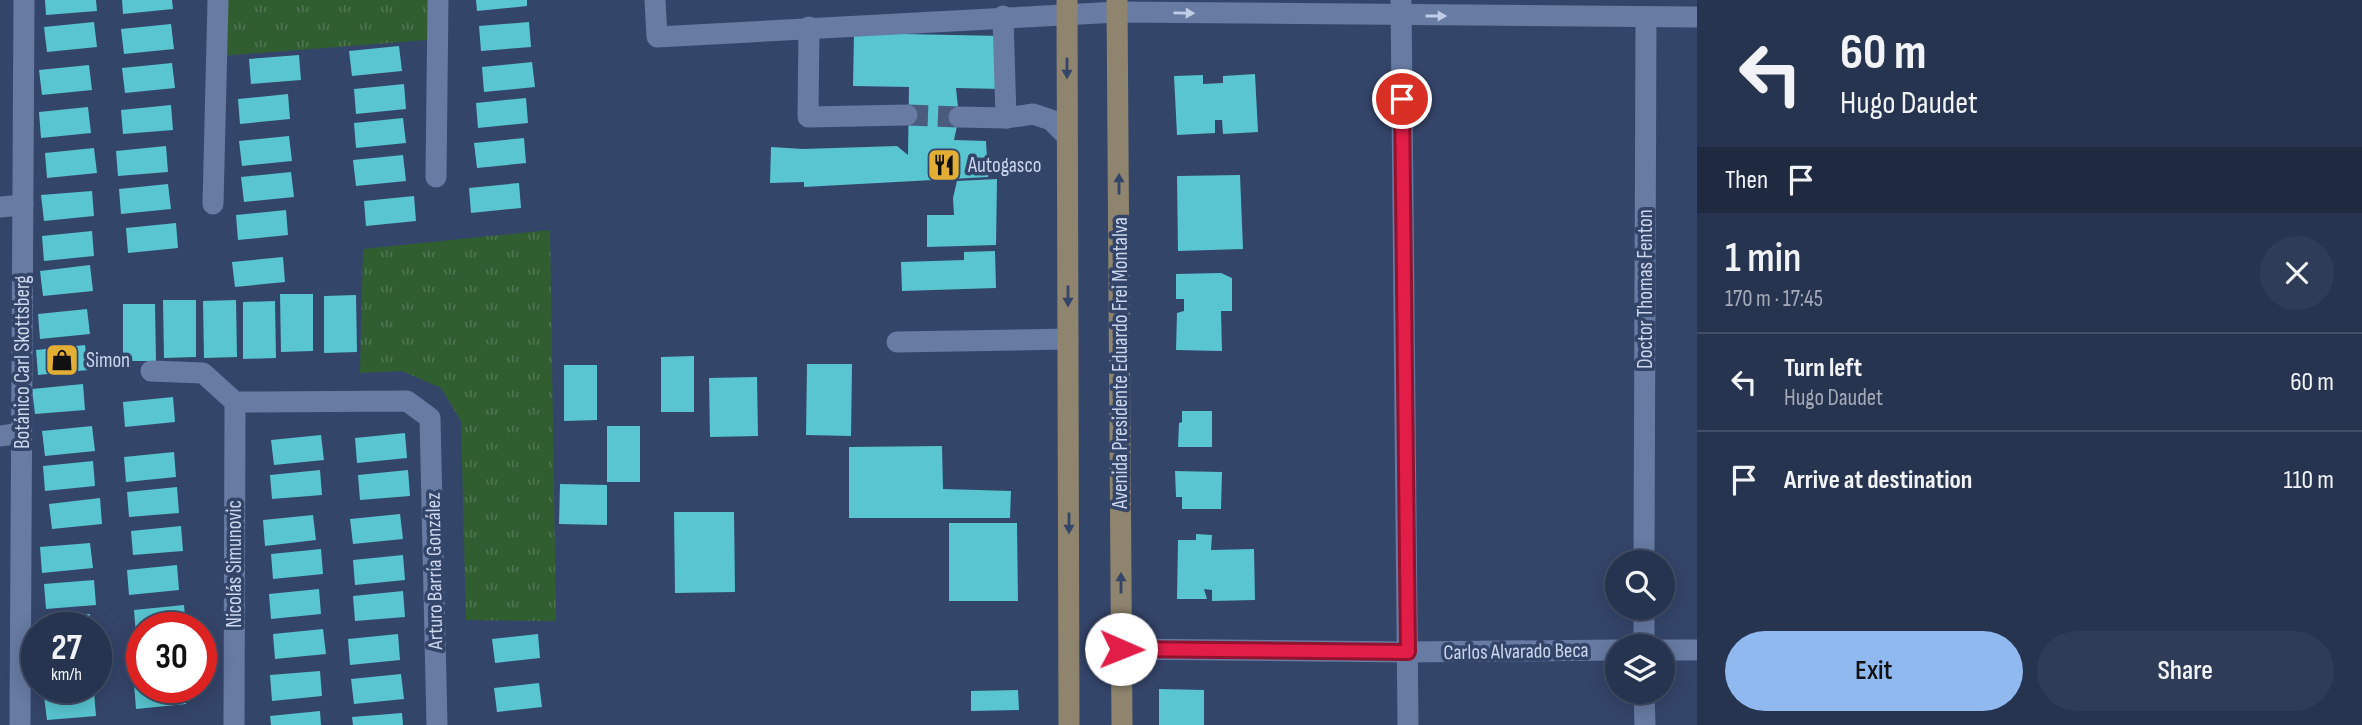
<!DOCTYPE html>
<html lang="en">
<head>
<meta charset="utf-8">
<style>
	:root { --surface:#273450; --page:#2f3c57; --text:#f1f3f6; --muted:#a4aab7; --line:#434f67; --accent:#90b9f0 }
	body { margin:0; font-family:"Sofia Sans Condensed",sans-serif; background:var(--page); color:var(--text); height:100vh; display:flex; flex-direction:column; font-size:26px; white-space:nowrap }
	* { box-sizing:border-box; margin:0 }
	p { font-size:23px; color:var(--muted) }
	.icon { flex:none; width:38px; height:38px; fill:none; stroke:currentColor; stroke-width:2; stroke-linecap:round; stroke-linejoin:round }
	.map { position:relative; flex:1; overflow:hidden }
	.sheet { display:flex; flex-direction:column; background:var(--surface); width:665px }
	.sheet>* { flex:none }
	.top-card { background:#273450; color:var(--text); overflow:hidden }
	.tools { position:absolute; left:1605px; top:550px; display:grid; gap:14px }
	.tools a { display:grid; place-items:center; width:70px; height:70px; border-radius:50%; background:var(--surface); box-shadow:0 4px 18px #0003,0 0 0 2px var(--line); font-size:35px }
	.speed { position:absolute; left:21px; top:612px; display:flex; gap:14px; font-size:35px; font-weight:700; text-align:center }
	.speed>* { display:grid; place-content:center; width:91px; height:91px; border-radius:50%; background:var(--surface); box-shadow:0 4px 18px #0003,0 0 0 2px var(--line); line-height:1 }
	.speed small { font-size:18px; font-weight:400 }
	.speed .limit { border:10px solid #d22; background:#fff; color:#111 }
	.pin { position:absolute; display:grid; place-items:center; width:60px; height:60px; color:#fff; margin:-30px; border:4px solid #fff; border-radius:50%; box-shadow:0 2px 7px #0007 }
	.me { position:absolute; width:77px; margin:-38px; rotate:91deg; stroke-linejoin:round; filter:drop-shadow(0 0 5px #0008) }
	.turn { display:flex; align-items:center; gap:24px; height:147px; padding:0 28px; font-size:32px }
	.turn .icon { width:91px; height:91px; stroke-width:2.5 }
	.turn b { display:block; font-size:49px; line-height:60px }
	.then { display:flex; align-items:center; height:66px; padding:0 28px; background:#0003; gap:14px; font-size:26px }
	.round { display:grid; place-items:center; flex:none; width:74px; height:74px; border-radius:37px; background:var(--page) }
	.headline { display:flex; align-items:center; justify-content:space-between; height:119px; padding:0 28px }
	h1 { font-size:42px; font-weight:600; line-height:52px }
	.cta { display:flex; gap:14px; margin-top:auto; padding:14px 28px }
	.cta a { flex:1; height:80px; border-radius:42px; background:var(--accent); color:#111; font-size:28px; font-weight:600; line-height:80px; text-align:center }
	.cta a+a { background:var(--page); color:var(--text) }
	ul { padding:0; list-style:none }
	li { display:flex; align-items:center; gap:21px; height:98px; padding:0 28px; border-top:2px solid var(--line) }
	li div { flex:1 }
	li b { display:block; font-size:26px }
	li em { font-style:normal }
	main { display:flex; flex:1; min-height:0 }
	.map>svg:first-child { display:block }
	.park { fill:url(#park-tufts) }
	.building { fill:#58c5d0 }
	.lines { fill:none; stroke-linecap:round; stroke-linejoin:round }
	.minor-tunnel { stroke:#4b5b7e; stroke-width:21; stroke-dasharray:21 10; stroke-linecap:butt }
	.minor { stroke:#677ba3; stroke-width:21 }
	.major { stroke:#8f846d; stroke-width:21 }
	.oneway { fill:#c1cde6 }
	.oneway2 { fill:#34456a }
	.route-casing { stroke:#92132f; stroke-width:18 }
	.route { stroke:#e11d48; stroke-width:12 }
	.labels { text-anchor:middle; stroke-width:7; stroke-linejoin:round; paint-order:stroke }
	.poi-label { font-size:21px; fill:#cbd6ed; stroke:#34456a; text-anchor:start }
	.street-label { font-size:21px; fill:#cbd6ed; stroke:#34456a }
</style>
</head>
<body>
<main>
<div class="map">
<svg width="1697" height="725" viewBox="0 0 1697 725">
	<defs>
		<pattern id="park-tufts" width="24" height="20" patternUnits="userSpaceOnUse" patternTransform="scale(1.75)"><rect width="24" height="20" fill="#305e31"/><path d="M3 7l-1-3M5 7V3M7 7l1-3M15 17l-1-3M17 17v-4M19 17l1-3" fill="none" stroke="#4d744f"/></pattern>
	</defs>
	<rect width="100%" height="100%" fill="#34456a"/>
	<g class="park">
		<polygon points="222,0 427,0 427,40 221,56"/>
		<polygon points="550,230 556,621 466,620 461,421 441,388 402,371 360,373 363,249"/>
	</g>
	<g class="building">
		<polygon points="45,0 96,0 97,11 46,15"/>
		<polygon points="122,0 172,0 173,9 123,14"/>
		<polygon points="476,0 527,0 527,6 477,11"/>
		<polygon points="94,22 97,47 47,52 44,27"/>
		<polygon points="529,22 531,47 481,51 479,26"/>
		<polygon points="171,24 174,49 124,54 121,29"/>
		<polygon points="854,33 1002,36 1001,89 956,88 959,117 954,140 986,141 988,177 804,187 804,182 770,183 771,147 803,149 897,146 908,155 909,87 853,86"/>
		<polygon points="399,46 402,71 352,76 349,51"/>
		<polygon points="299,55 301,80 251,84 249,59"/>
		<polygon points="532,62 535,87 484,92 482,67"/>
		<polygon points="172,63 175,88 125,93 122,68"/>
		<polygon points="89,65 92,90 42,95 39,70"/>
		<polygon points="1255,74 1258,132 1223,134 1222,120 1215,120 1215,133 1177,135 1174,76 1203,75 1203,84 1223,83 1223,76"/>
		<polygon points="404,84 406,109 356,114 354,89"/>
		<polygon points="288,94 290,119 240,124 238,99"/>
		<polygon points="526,98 528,123 478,128 476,103"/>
		<polygon points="171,105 173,130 123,134 121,110"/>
		<polygon points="88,107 91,133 41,138 39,112"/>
		<polygon points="403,118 406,143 356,148 354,123"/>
		<polygon points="289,136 292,161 242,166 239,141"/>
		<polygon points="524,138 526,163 477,168 474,143"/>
		<polygon points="166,146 168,172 118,176 116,151"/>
		<polygon points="94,148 97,173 47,178 45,153"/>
		<polygon points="403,155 406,181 356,186 353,160"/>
		<polygon points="291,172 294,197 244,202 241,177"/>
		<polygon points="1240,175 1243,249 1178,251 1177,176"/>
		<polygon points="997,179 996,245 927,247 927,215 954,215 953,198 957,181"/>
		<polygon points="519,183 521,208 471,213 469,188"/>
		<polygon points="168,184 171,209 121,214 119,189"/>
		<polygon points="92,191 94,216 44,221 41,195"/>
		<polygon points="414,196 416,221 366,226 364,201"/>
		<polygon points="286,210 288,235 238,240 236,215"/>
		<polygon points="176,223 178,248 128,253 126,228"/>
		<polygon points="92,231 94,256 44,261 42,236"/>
		<polygon points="995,251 996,288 902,291 901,262 964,260 964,252"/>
		<polygon points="283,257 285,282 235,287 232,262"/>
		<polygon points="90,265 93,291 43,296 40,271"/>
		<polygon points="1221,273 1232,278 1232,311 1221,311 1222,351 1176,350 1177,313 1184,311 1184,299 1176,299 1176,274"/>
		<polygon points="280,294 313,294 313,351 281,352"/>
		<polygon points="356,295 357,352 324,353 324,296"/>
		<polygon points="163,300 196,300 196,357 164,358"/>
		<polygon points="236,300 237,357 204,358 203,301"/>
		<polygon points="275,301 276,358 243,359 243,302"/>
		<polygon points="123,304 155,304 156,361 123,361"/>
		<polygon points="87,309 90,334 40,339 38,314"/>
		<polygon points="85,345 88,370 38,375 36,350"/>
		<polygon points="694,356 694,412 661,412 661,357"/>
		<polygon points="807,364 852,364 851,436 806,435"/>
		<polygon points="564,365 597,365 597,420 564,421"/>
		<polygon points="757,377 758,436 710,437 709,378"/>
		<polygon points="83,384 85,410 35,414 32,389"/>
		<polygon points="173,397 175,422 125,427 123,402"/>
		<polygon points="1182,411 1212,411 1212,447 1178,447 1179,423 1182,422"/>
		<polygon points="92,426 95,451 45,456 42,431"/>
		<rect x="607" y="426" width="33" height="56"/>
		<polygon points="405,433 407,458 357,463 355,438"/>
		<polygon points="321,435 324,460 274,465 271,440"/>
		<polygon points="942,446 943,489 1011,491 1010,518 849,518 849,447"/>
		<polygon points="174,452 176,477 126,482 124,457"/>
		<polygon points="93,461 95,486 45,491 43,466"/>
		<polygon points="320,470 322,495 272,499 270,475"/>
		<polygon points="408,470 410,496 360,500 358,475"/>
		<polygon points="1175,471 1222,472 1221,509 1182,509 1182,497 1176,497"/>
		<polygon points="560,484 607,485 607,525 559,524"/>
		<polygon points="177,487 179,513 129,517 127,492"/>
		<polygon points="100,498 102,524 52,529 49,504"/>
		<polygon points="674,512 734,512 735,592 675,593"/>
		<polygon points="400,514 403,539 353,544 350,519"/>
		<polygon points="313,515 316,540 265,546 263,520"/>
		<polygon points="949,523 1017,523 1018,601 949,601"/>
		<polygon points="181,526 183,551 133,555 131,531"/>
		<polygon points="1196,534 1212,535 1211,550 1254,549 1255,600 1212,601 1212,590 1204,589 1207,599 1177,599 1178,540 1196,540"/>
		<polygon points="90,543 93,568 42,573 40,547"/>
		<polygon points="321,549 323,574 273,579 271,554"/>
		<polygon points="403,555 405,580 355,585 353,560"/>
		<polygon points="177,565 179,590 129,595 127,570"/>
		<polygon points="94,580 96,605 46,609 44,584"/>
		<polygon points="319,589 321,614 271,619 269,594"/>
		<polygon points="403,591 405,617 355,621 353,596"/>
		<polygon points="184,605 186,628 142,628 142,634 136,635 134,610"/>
		<polygon points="90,614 91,628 41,628 40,619"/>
		<polygon points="323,629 326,654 275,659 273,634"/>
		<polygon points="398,634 400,660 350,665 348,639"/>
		<polygon points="538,634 540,658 495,663 492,639"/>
		<polygon points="142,646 142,672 135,673 133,647"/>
		<polygon points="320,671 322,696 272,701 270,675"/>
		<polygon points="401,674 404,699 354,704 351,679"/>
		<polygon points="142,683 142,688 184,688 186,704 136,709 134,684"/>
		<polygon points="539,683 542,707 497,712 494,688"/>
		<polygon points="1159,689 1204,690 1204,725 1159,725"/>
		<polygon points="1018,690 1019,710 971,711 971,691"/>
		<polygon points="94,691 96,716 47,720 44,696"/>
		<polygon points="320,711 321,725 271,725 270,716"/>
		<polygon points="402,713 403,725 353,725 352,717"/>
	</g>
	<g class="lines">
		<polyline class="minor-tunnel" points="907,115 959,117"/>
		<g class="minor">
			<polyline points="655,0 657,37 1118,12 1697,17"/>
			<polyline points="1401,0 1408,725"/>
			<polyline points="1003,16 1006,118"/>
			<polyline points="809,27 808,117 907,115"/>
			<polyline points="959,117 1006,118 1033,114 1051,120 1067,136"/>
			<polyline points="436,177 438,0"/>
			<polyline points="213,204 218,0"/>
			<polyline points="0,207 23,205"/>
			<polyline points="897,342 1068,339"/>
			<polyline points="151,371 203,373 235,402 407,401 430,418 437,725"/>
			<polyline points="0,436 21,433"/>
			<polyline points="1644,562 1646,17"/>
			<polyline points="1644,646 1644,607"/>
			<polyline points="1121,649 1408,652 1617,650"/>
			<polyline points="1662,650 1697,650"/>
			<polyline points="1644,691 1645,725"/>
			<polyline points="20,725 24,0"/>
			<polyline points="234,725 235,402"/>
		</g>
		<g class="major">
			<polyline points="1067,0 1069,725"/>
			<polyline points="1117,0 1122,725"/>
		</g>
	</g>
	<defs><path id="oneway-solid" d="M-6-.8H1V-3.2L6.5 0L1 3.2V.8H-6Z" transform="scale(1.75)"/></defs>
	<g class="oneway">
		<use href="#oneway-solid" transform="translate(1184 13) rotate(1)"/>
		<use href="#oneway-solid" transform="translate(1436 16)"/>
	</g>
	<g class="oneway2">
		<use href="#oneway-solid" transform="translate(1067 68) rotate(90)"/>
		<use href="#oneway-solid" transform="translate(1119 184) rotate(-90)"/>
		<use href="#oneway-solid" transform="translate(1068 296) rotate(90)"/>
		<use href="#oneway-solid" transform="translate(1069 523) rotate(90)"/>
		<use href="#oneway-solid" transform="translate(1121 583) rotate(-90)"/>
	</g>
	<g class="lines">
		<defs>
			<polyline id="route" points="1121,649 1408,652 1402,99"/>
		</defs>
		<use href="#route" class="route-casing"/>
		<use href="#route" class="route"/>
	</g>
	<defs>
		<symbol id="restaurant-square" viewBox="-11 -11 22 22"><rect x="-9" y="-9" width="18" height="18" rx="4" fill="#e2af34" stroke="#34456a"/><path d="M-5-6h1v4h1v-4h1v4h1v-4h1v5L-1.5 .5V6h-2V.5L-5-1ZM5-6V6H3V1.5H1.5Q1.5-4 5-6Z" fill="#111"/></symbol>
		<symbol id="shop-square" viewBox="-11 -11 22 22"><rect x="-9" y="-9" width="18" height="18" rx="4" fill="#e2af34" stroke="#34456a"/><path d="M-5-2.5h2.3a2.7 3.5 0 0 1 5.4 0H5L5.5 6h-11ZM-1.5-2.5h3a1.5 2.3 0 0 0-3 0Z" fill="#111"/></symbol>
	</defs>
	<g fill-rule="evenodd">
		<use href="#restaurant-square" x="925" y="146" width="38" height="38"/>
		<use href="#shop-square" x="43" y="341" width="38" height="38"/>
	</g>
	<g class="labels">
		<g class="poi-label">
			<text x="968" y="172">Autogasco</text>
			<text x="86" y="367">Simon</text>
		</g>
		<g class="street-label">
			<text transform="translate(1645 289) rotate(-90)" y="7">Doctor Thomas Fenton</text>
			<text transform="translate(22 362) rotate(-90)" y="7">Botánico Carl Skottsberg</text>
			<text transform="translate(1120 363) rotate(-90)" y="7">Avenida Presidente Eduardo Frei Montalva</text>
			<text transform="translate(234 564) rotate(-90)" y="7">Nicolás Simunovic</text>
			<text transform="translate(434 571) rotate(-91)" y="7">Arturo Barría González</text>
			<text transform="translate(1516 651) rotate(-1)" y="7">Carlos Alvarado Beca</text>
		</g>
	</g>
</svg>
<div class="tools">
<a><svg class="icon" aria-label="search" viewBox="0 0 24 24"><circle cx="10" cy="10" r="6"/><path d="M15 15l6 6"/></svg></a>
<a><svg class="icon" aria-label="layers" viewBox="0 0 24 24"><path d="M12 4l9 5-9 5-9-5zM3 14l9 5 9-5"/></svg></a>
</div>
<div class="speed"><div>27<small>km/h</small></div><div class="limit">30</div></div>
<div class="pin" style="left:1402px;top:99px;background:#d93025"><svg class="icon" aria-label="arrive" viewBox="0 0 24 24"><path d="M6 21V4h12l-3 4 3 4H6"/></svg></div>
<svg class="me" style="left:1121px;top:649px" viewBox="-20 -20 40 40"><circle r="19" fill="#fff"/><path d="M0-13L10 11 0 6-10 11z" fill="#e11d48"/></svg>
</div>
<section class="sheet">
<div class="top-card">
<div class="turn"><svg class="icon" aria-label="left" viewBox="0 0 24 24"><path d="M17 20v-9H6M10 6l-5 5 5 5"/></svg><div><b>60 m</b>Hugo Daudet</div></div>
<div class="then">Then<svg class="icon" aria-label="arrive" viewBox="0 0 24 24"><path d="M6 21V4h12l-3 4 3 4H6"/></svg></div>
</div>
<div class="headline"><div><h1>1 min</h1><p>170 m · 17:45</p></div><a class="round"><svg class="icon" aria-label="close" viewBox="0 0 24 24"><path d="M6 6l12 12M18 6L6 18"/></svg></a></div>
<ul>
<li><svg class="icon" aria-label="left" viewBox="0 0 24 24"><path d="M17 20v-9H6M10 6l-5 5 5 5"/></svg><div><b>Turn left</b><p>Hugo Daudet</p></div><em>60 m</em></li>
<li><svg class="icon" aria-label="arrive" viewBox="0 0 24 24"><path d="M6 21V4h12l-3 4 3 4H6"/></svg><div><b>Arrive at destination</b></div><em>110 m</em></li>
</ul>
<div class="cta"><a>Exit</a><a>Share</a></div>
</section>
</main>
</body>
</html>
